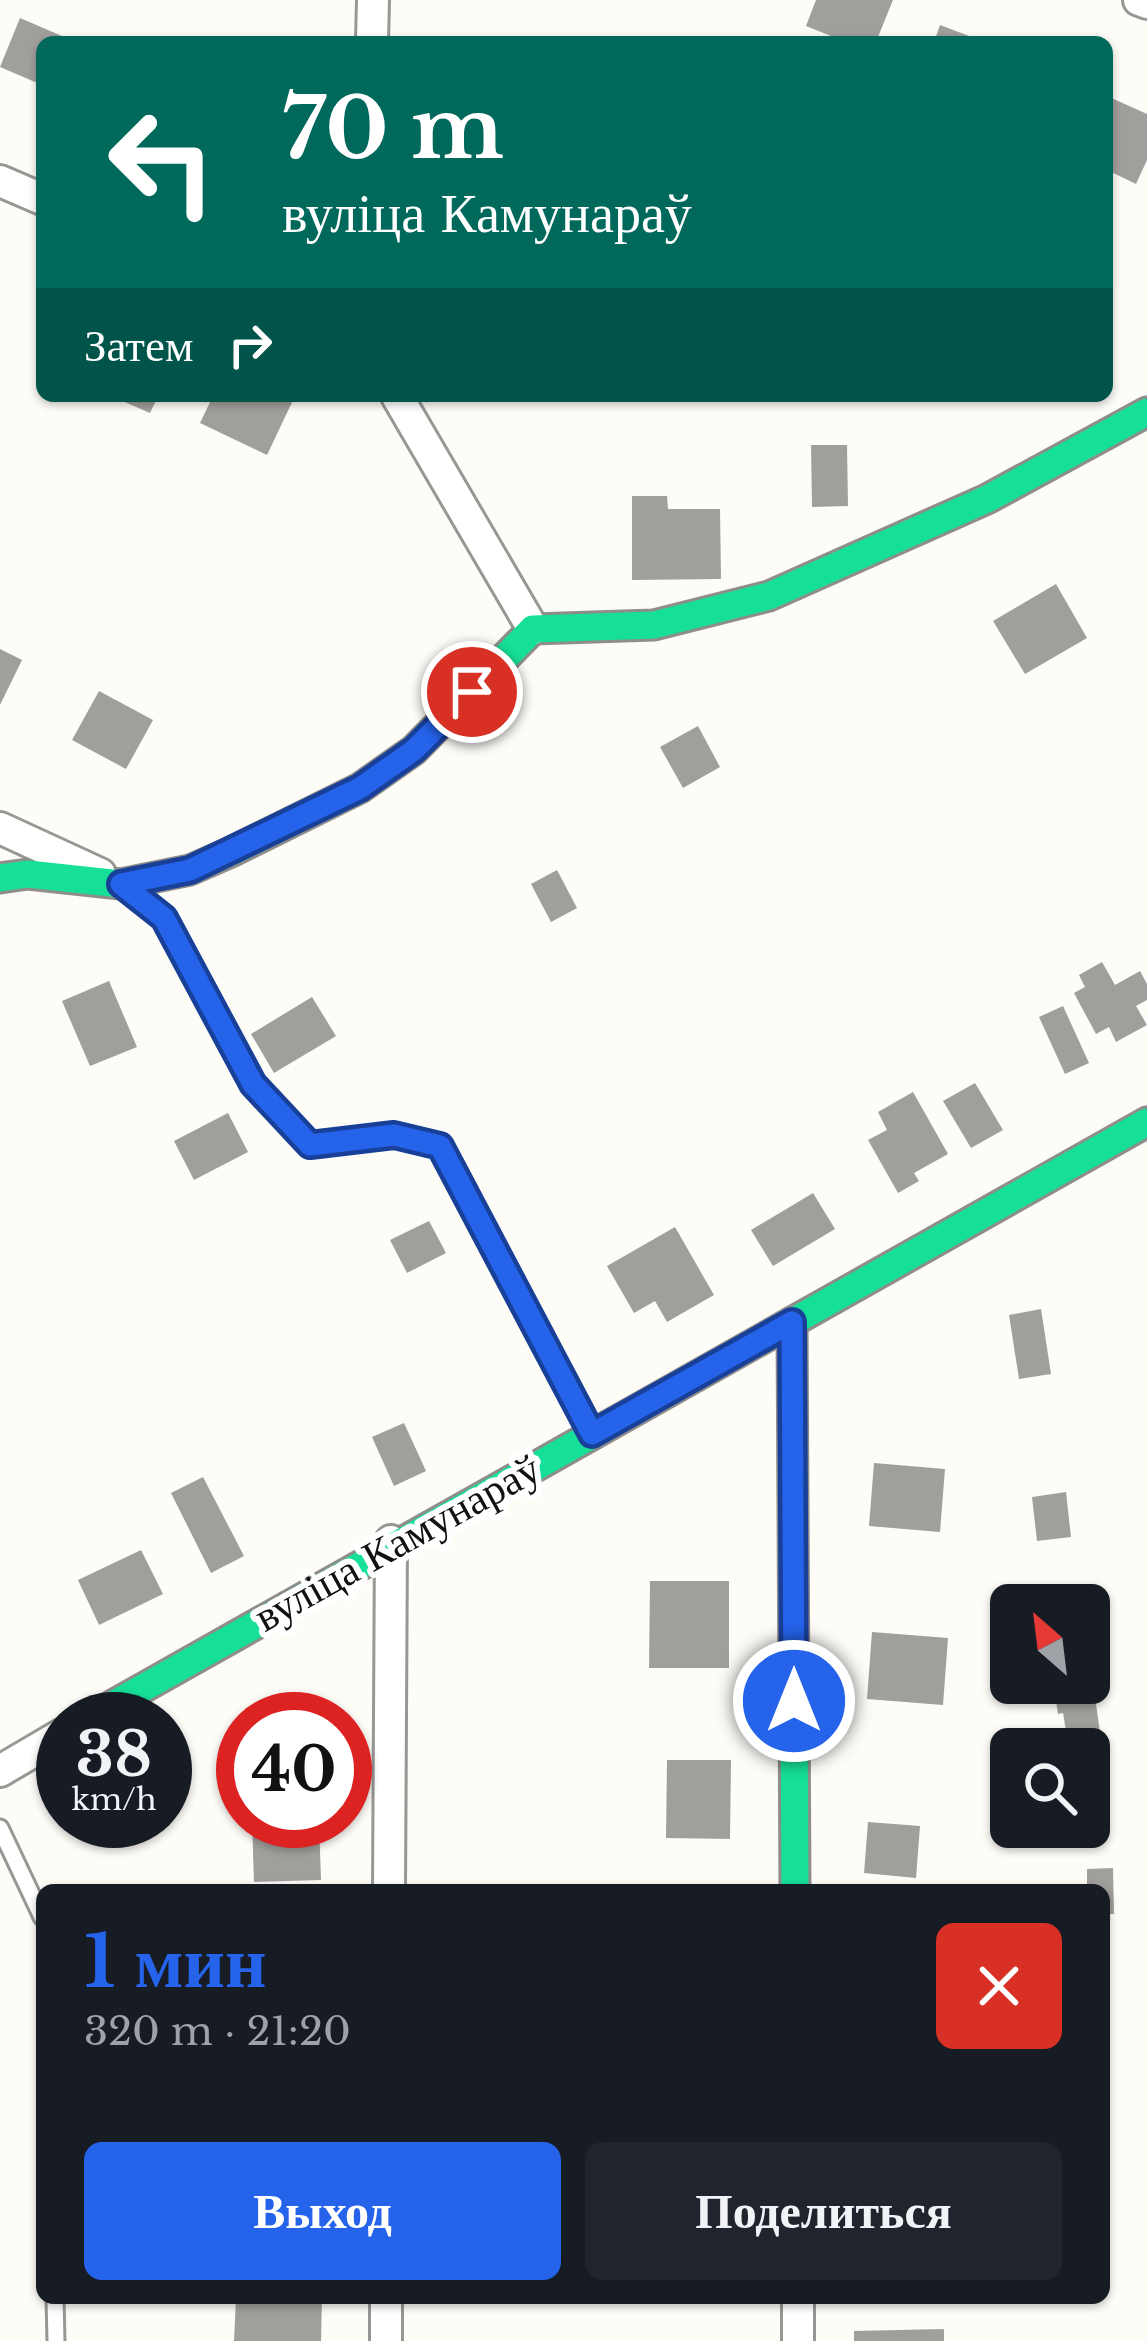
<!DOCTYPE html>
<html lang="ru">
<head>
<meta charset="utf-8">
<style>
	:root { --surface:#171b24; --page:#20242c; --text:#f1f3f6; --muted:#9ea1a6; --accent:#2563eb }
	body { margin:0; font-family:"Libre Baskerville",serif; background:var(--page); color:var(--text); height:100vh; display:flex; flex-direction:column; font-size:45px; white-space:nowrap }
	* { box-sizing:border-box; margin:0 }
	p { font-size:39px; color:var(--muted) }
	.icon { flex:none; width:66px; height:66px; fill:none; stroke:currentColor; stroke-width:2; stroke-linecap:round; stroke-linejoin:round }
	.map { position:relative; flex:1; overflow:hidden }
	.side { position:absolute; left:36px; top:1884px; width:1074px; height:420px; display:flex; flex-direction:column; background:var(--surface); border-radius:18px; box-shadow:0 3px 9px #0004 }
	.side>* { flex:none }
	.banner { position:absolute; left:36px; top:36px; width:1077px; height:366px; border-radius:18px; box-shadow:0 3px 9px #0004; background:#00695c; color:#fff; overflow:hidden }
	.needle { width:78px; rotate:332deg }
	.fabs { position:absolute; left:990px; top:1584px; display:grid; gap:24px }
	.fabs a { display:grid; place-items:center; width:120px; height:120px; border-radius:18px; background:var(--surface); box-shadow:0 3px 9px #0004; font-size:60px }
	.speed { position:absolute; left:36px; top:1692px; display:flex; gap:24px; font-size:60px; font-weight:700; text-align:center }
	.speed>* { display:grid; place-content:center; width:156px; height:156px; border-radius:50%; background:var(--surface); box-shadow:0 3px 9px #0004; line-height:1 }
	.speed small { font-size:30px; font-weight:400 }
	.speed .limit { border:18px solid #d22; background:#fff; color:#111 }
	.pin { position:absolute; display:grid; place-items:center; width:102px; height:102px; color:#fff; margin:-51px; border:6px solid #fff; border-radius:50%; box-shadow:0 3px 12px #0007 }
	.me { position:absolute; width:132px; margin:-66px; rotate:0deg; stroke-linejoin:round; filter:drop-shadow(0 0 9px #0008) }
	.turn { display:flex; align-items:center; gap:42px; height:252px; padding:0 48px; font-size:54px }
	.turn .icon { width:156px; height:156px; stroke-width:2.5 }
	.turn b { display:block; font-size:84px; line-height:102px }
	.then { display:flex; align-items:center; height:114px; padding:0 48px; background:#0003; gap:24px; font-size:45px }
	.round { display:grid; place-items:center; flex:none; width:126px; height:126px; border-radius:18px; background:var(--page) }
	.overview { display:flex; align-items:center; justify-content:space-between; height:204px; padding:0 48px }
	h1 { font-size:72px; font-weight:700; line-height:90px; color:var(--accent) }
	.button { display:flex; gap:24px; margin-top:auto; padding:24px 48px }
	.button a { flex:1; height:138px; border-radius:18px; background:var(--accent); color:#fff; font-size:48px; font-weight:700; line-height:138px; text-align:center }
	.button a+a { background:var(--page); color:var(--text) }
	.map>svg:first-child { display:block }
	.building { fill:#a19f9c }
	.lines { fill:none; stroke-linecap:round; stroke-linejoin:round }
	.lane-casing { stroke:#979795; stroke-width:21 }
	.street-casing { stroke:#979795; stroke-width:36 }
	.fast-casing { stroke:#8e8d8b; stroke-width:33 }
	.lane { stroke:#fffffe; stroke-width:15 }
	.street { stroke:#fffffe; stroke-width:30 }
	.fast { stroke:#16e098; stroke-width:27 }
	.route-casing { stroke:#184099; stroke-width:30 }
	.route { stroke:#2563eb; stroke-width:21 }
	.labels { text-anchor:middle; stroke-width:12; stroke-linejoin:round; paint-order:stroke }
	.street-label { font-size:42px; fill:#111; stroke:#fff }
</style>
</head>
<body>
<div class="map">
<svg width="1147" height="2341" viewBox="0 0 1147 2341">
	<rect width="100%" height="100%" fill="#fdfcf7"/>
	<g class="building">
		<polygon points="816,0 893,0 876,42 846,42 806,26"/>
		<polygon points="20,18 76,42 42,42 42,85 0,67"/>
		<polygon points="940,25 985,42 934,42"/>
		<polygon points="1107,96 1147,114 1147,160 1136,184 1107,170"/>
		<polygon points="111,396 158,396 150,413"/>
		<polygon points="213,396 295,396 267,455 200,423"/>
		<polygon points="811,445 847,445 848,506 812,507"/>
		<polygon points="632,496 667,496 668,509 720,509 721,579 632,580"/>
		<polygon points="1056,584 1087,638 1025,674 993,621"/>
		<polygon points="0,649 22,660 0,705"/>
		<polygon points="99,691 153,720 126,769 72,740"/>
		<polygon points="698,726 720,767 683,788 660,747"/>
		<polygon points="557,870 577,908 551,922 531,884"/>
		<polygon points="1102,962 1115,985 1140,971 1147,984 1147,1000 1136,1006 1147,1025 1116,1042 1109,1027 1096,1034 1074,993 1085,987 1079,975"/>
		<polygon points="109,981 137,1047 90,1066 62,1001"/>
		<polygon points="312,997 336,1036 274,1073 251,1034"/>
		<polygon points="1063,1006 1089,1063 1065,1074 1039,1017"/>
		<polygon points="975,1083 1003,1130 971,1148 943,1101"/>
		<polygon points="913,1092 948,1154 914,1173 919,1181 898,1193 868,1140 887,1130 878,1112"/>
		<polygon points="228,1113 248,1152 194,1180 174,1141"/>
		<polygon points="813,1193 835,1229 773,1266 751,1230"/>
		<polygon points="429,1221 446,1253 407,1273 390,1240"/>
		<polygon points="675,1227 714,1295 667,1322 655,1301 634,1313 607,1266"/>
		<polygon points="1041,1309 1051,1374 1019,1379 1009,1315"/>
		<polygon points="404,1423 426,1471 394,1486 372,1437"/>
		<polygon points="874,1463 945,1469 940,1532 869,1526"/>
		<polygon points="203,1477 244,1556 211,1573 171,1493"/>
		<polygon points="1066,1492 1071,1537 1037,1541 1032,1497"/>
		<polygon points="141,1550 163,1594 99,1625 78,1580"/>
		<polygon points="650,1581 729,1581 729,1668 649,1668"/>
		<polygon points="872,1632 948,1638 943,1705 867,1699"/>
		<polygon points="1093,1683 1102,1746 1069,1749 1063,1713 1058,1714 1054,1688"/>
		<polygon points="667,1760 731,1760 730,1839 666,1838"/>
		<polygon points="252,1821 319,1821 321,1880 254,1882"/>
		<polygon points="868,1822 920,1826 916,1878 864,1873"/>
		<polygon points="1113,1868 1114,1914 1104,1914 1104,1890 1087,1890 1087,1869"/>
		<polygon points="236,2298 322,2298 321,2341 234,2341"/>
		<polygon points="944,2329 944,2341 854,2341 854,2331"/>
	</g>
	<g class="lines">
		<defs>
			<g id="lane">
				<polyline points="127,889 164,918 252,1084 310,1145 394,1135 440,1146 591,1431"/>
				<polyline points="0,1828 42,1917"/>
				<polyline points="55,2298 56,2341"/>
			</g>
			<g id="street">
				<polyline points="1139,0 1147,3"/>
				<polyline points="372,42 373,0"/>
				<polyline points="0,181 42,199"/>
				<polyline points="397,396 533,629"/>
				<polyline points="0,828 100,874"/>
				<polyline points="0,1771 63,1734"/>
				<polyline points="389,1890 391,1541"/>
				<polyline points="798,2298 798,2341"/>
				<polyline points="386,2341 386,2298"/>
			</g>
			<g id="fast">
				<polyline points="0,878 28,874 121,884 190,870 231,852 360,788 414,750 533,629 654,625 769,596 987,499 1147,412"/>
				<polyline points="792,1322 795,1890"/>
				<polyline points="88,1719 1147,1122"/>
			</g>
		</defs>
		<use href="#lane" class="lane-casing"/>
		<use href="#street" class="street-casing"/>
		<use href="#fast" class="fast-casing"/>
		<use href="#lane" class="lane"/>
		<use href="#street" class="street"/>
		<use href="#fast" class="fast"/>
	</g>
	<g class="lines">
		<defs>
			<polyline id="route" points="472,692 414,750 360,788 190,870 121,884 164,918 253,1084 310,1145 394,1135 440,1146 592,1434 792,1322 794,1701"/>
		</defs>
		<use href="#route" class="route-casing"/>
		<use href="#route" class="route"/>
	</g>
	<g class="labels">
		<g class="street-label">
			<text transform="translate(397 1542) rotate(-29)" y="15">вуліца Камунараў</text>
		</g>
	</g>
</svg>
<div class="fabs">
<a><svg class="needle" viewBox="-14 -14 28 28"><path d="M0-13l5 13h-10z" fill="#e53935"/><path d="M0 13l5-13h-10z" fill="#9ea1a6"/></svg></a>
<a><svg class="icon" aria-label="search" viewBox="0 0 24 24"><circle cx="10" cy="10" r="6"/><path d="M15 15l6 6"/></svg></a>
</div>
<div class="speed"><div>38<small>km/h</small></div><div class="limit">40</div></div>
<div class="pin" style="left:472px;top:692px;background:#d93025"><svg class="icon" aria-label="arrive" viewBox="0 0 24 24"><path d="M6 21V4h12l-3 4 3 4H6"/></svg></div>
<svg class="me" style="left:794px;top:1701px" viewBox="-20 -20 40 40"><circle r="17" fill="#2563eb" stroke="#fff" stroke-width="3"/><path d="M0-11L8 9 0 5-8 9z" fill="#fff"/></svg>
<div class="banner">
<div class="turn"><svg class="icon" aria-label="left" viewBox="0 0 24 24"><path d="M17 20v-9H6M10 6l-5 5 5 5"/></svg><div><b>70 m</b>вуліца Камунараў</div></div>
<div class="then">Затем<svg class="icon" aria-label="right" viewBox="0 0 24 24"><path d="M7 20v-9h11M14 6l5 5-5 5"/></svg></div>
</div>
<section class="side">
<div class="overview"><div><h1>1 мин</h1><p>320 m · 21:20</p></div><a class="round" style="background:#d93025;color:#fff"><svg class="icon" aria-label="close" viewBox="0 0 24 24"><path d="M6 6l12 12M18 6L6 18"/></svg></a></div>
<div class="button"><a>Выход</a><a>Поделиться</a></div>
</section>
</div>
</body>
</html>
